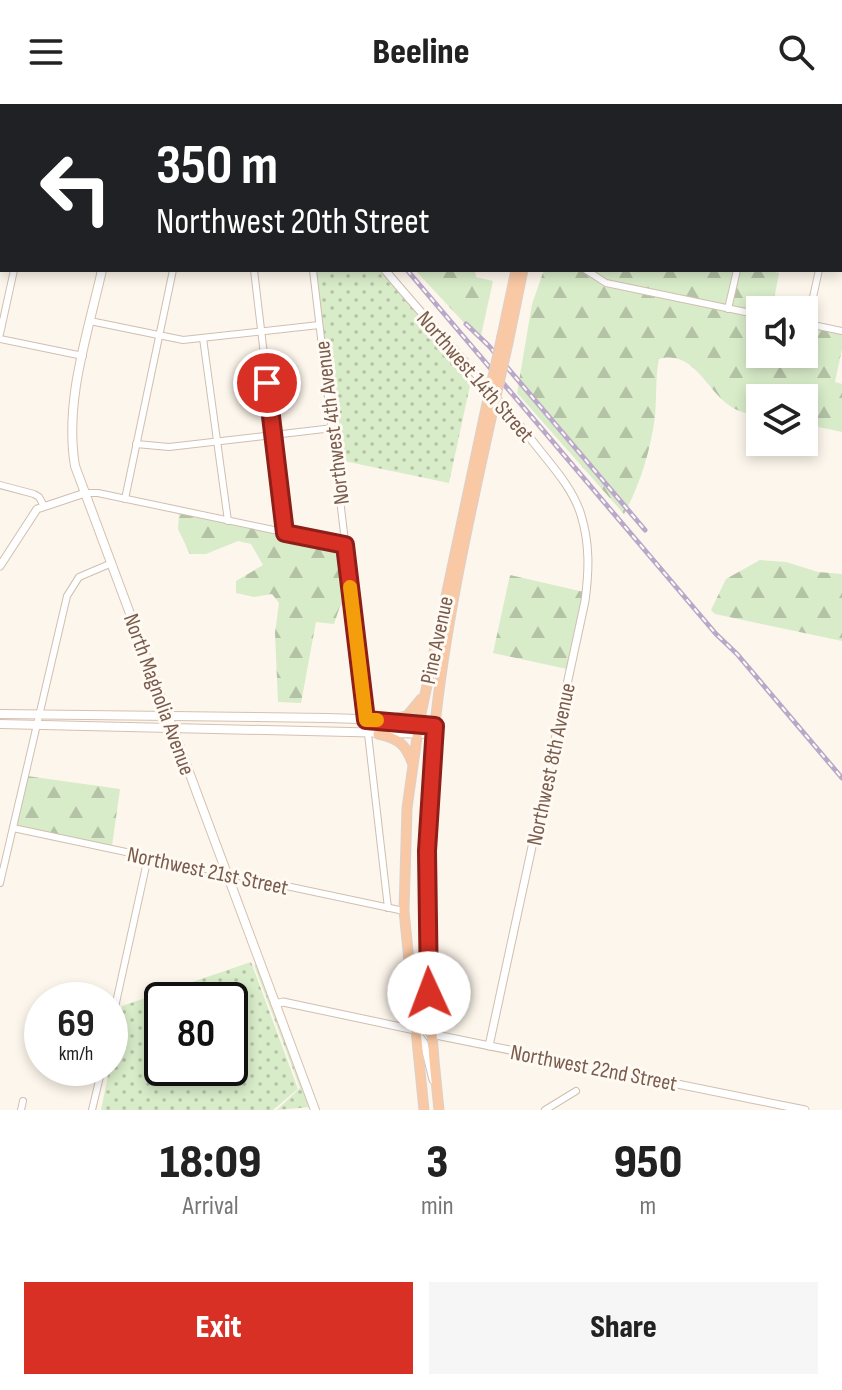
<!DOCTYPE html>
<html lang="en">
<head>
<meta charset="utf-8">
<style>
	:root { --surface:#fff; --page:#f6f6f6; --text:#222; --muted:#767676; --accent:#d93025 }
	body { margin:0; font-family:"Sofia Sans Condensed",sans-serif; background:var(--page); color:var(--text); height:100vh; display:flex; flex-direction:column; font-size:30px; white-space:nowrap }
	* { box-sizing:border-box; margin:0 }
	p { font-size:26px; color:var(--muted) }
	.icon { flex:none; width:44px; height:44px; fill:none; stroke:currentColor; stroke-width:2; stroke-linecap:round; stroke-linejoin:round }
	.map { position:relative; height:1006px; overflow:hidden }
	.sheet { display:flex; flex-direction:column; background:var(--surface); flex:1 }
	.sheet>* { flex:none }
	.hud { position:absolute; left:0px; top:0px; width:842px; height:168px; box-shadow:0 4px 12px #0003; background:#202124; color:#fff; overflow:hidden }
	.fabs { position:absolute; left:746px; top:192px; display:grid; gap:16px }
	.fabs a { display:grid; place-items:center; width:72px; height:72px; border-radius:0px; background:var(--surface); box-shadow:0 4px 12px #0003; font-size:40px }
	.speed { position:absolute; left:24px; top:878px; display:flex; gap:16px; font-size:40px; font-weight:700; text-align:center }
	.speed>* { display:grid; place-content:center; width:104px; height:104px; border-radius:50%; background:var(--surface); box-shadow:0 4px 12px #0003; line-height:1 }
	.speed small { font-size:20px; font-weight:400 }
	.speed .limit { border:4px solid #111; border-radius:12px; background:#fff; color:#111 }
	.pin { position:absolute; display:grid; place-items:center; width:68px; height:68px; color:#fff; margin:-34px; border:4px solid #fff; border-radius:50%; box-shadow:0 2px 8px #0007 }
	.me { position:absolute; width:88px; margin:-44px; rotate:358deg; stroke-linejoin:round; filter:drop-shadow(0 0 6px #0008) }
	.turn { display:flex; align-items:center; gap:28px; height:168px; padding:0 24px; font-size:36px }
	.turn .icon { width:104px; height:104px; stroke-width:2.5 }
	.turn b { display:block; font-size:56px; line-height:68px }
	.eta { display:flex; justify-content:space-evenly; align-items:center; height:136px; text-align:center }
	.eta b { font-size:48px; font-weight:800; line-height:56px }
	.button { display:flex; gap:16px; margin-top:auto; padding:16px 24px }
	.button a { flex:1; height:92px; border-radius:0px; background:var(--accent); color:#fff; font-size:32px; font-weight:800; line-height:92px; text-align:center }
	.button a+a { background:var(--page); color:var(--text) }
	header { display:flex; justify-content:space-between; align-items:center; height:104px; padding:0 24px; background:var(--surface); font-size:36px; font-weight:800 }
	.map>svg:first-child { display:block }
	.grass { fill:url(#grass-dots); fill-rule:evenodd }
	.forest { fill:url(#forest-firs) }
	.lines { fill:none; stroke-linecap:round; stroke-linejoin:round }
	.minor-casing { stroke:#d1beb0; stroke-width:8 }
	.tertiary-casing { stroke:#d1beb0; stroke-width:9 }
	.secondary-casing { stroke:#d6c0b0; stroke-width:10 }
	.trunk-casing { stroke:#dad1cd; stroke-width:11 }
	.minor { stroke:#fff; stroke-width:6 }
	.tertiary { stroke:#fff; stroke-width:7 }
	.secondary { stroke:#fff; stroke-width:8 }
	.trunk { stroke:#f9c8a4; stroke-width:9 }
	.rail-casing { stroke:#b9a8c9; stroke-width:5 }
	.rail { stroke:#fffaf3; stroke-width:2; stroke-dasharray:6; stroke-linecap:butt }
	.trunk-bridge-casing { stroke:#dad1cd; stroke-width:11; stroke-linecap:butt }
	.trunk-bridge { stroke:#f9c8a4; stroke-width:9 }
	.route-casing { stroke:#8d1f18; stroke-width:20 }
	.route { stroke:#d93025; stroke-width:14 }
	.slow { stroke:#f59e0b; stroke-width:14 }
	.labels { text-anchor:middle; stroke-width:6; stroke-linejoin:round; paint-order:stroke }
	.street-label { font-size:22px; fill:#7a5c4d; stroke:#fffaf3 }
</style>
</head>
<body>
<header><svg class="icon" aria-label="menu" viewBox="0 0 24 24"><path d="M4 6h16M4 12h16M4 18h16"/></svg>Beeline<svg class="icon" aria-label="search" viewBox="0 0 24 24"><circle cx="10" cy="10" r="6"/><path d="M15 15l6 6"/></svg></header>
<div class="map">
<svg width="842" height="1006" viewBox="0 0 842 1006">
	<defs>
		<pattern id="grass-dots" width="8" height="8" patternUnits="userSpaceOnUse" patternTransform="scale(2)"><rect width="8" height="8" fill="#d8ecc9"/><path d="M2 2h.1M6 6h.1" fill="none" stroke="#b4c2a5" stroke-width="1.8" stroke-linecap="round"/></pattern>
		<pattern id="forest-firs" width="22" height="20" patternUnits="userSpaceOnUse" patternTransform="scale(2)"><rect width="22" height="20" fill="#d8ecc9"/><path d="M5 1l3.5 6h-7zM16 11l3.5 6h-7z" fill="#b4c2a5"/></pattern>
	</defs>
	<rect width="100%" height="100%" fill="#fdf6ec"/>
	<g class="grass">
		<polygon points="316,166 381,166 472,272 449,379 339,356"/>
		<path d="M251 858 298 985 273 1006H101L122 902ZM162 896H230V964H162Z"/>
		<polygon points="254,861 257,861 311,1003 277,1006 300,984"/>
	</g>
	<g class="forest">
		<polygon points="415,166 475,166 476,173 493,177 480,236"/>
		<path d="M544 166H582L606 183 760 214V250H804V223L842 230V245L835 278 842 280V328L804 320V294H760V311C752 310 742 309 735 305 707 291 696 245 659 255 655 274 657 293 655 312 651 345 640 381 624 410L517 289 532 200Z"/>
		<polygon points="590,166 734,166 726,201 607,176"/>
		<polygon points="739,166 765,166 779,169 772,206 760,208 731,202"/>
		<polygon points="179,409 342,443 349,497 340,502 334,520 316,518 301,599 278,598 275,529 279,499 272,490 254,493 236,489 236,477 263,461 251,440 238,437 206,450 190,450 178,425"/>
		<polygon points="760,456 786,458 818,468 842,470 842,537 715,510 711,506 726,475"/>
		<polygon points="510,471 584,488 567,565 493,549"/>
		<polygon points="27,672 120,685 112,742 16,722"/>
	</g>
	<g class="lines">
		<defs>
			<g id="minor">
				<polyline points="7,0 16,2"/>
				<polyline points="35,2 35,0"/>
				<polyline points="74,2 74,0"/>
				<polyline points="442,2 442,0"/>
				<polyline points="573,2 574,0"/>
				<polyline points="771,2 772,0"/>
				<polyline points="840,68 842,58"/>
				<polyline points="840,109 842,109"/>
				<polyline points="254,166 285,429"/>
				<polyline points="313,166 366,616"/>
				<polyline points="586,166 606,179 760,211"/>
				<polyline points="728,205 737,166"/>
				<polyline points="90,217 183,236 319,221"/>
				<polyline points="804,219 842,227"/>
				<polyline points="807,220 819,166"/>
				<polyline points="0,230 14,166"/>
				<polyline points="203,234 228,417"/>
				<polyline points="0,235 83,252"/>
				<polyline points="136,340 169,343 333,324"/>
				<polyline points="0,381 34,390 39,393 44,402"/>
				<polyline points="85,389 98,389 345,441"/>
				<polyline points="125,395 173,166"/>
				<polyline points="368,630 388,804"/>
				<polyline points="13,724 404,807"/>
				<polyline points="0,779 67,492 79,473 112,459"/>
				<polyline points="110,926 148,753"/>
				<polyline points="21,1006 23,997"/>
				<polyline points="92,1006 102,964"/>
				<polyline points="545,1006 576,987"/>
			</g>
			<g id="tertiary">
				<polyline points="0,59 2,59"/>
				<path d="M385 166C434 225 487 280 534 339 551 361 573 384 581 411 590 440 589 467 585 497L489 942"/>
				<polyline points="0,462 37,405 85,389"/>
				<polyline points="413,879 418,889 423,922 431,930 805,1006"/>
				<polyline points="275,900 283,898 415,926 424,939 433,976"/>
			</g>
			<g id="secondary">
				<polyline points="138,2 139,0"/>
				<path d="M102 166C88 229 64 297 75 362L315 1006"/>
				<polyline points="0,610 328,614 388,616 435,622"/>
				<polyline points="0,620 434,630"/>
			</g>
			<g id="trunk">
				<polyline points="551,2 551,0"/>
				<polyline points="558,2 558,0"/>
				<polyline points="502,232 516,166"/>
				<polyline points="508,239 523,166"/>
				<polyline points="388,616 407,612 421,595"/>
				<path d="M378 630C397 634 405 639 412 658"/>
				<polyline points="424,1006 404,807 407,704 419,619 488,295"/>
				<path d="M439 1006C425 881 422 755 434 630 445 519 470 410 494 301"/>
			</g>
		</defs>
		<use href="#minor" class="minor-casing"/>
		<use href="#tertiary" class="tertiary-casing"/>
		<use href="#secondary" class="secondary-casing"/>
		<use href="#trunk" class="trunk-casing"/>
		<use href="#minor" class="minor"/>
		<use href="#tertiary" class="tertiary"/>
		<use href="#secondary" class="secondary"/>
		<use href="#trunk" class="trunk"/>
		<defs>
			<g id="rail">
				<polyline points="263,0 265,2"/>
				<polyline points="407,166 716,530 737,550 842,674"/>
				<polyline points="466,220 489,242 645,426"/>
			</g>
		</defs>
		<use href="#rail" class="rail-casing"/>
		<use href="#rail" class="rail"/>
		<defs>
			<g id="trunk-bridge">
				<polyline points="488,295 502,232"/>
				<polyline points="494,301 508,239"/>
			</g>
		</defs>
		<use href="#trunk-bridge" class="trunk-bridge-casing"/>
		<use href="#trunk-bridge" class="trunk-bridge"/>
	</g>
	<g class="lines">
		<defs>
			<polyline id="route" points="267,279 285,429 345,441 366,616 435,622 427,747 429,889"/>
		</defs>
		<use href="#route" class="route-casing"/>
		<use href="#route" class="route"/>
		<polyline class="slow" points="350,483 366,616 377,616"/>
	</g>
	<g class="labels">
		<g class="street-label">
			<text transform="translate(476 272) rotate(49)" y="8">Northwest 14th Street</text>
			<text transform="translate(331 319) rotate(-97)" y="8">Northwest 4th Avenue</text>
			<text transform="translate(436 536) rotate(-78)" y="8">Pine Avenue</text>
			<text transform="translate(160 590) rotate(70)" y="8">North Magnolia Avenue</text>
			<text transform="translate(550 660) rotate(-78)" y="8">Northwest 8th Avenue</text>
			<text transform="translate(208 766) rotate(12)" y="8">Northwest 21st Street</text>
			<text transform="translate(594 963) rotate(11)" y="8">Northwest 22nd Street</text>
		</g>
	</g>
</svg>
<div class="fabs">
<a><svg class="icon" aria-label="sound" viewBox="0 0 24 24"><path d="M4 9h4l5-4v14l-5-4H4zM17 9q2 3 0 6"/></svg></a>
<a><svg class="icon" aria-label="layers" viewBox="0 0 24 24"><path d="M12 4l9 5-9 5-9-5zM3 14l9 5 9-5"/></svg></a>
</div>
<div class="speed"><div>69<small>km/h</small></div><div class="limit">80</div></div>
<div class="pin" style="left:267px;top:279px;background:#d93025"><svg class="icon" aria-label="arrive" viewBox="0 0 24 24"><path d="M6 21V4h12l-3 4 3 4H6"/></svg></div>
<svg class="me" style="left:429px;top:889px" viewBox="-20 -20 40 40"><circle r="19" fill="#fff"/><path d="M0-13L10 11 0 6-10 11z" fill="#d93025"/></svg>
<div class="hud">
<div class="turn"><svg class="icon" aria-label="left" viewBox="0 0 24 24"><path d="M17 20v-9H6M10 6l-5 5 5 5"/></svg><div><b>350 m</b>Northwest 20th Street</div></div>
</div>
</div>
<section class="sheet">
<div class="eta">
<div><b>18:09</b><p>Arrival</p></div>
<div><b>3</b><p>min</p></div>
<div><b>950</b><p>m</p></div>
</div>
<div class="button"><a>Exit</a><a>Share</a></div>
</section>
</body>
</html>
